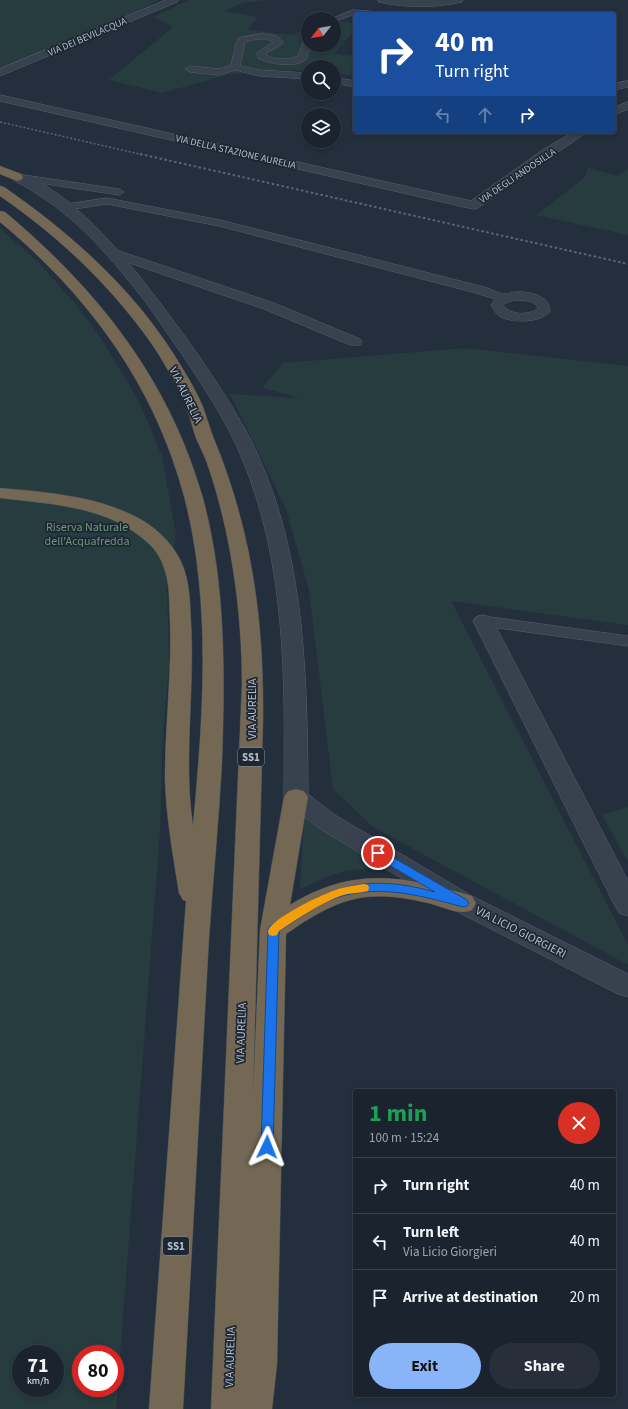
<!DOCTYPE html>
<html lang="en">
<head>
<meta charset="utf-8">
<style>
	:root { --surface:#1b232e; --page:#282f3a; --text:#f1f3f6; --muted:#a0a4aa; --line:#39404a; --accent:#8ab4f8 }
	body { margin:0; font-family:"Source Sans 3",sans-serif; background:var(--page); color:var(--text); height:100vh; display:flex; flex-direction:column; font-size:15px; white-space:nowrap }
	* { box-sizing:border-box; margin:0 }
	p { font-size:13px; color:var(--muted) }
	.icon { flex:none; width:22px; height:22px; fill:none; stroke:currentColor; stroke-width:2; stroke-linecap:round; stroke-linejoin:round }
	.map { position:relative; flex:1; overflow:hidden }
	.details { position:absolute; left:353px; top:1089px; width:263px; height:308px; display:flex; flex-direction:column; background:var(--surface); border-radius:4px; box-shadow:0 2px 6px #0003,0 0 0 1px var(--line) }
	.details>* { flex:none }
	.guide { position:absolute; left:353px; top:12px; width:263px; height:122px; border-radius:4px; box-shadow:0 2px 6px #0003,0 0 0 1px var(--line); background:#1a4fa0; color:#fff; overflow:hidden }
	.needle { width:26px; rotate:239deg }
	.tools { position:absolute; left:301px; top:12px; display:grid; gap:8px }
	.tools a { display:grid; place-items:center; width:40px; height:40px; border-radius:50%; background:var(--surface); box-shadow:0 2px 6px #0003,0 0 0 1px var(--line); font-size:20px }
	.speed { position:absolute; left:12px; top:1345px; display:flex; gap:8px; font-size:20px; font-weight:700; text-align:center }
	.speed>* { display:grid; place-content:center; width:52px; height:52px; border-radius:50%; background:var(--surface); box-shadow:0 2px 6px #0003,0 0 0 1px var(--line); line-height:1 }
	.speed small { font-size:10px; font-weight:400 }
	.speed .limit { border:6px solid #d22; background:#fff; color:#111 }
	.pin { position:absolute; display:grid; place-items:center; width:34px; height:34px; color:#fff; margin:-17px; border:2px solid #fff; border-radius:50%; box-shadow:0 1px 4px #0007 }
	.me { position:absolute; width:44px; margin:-22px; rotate:2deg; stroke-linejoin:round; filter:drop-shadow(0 0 3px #0008) }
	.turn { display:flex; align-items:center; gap:14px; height:84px; padding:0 16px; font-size:18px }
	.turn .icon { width:52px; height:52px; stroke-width:2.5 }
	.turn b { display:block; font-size:28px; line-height:34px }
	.lanes { display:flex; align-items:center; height:38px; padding:0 16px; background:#0003; justify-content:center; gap:20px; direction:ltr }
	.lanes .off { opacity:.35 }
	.round { display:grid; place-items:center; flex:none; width:42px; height:42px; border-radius:21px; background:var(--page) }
	.overview { display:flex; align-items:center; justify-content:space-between; height:68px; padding:0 16px }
	h1 { font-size:24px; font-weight:700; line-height:30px; color:#1e9e55 }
	.primary-button { display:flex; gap:8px; margin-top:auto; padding:8px 16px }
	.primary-button a { flex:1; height:46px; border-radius:24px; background:var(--accent); color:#111; font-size:16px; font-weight:700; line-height:46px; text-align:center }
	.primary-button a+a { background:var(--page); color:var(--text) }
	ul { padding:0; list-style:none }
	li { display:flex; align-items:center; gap:12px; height:56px; padding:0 16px; border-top:1px solid var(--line) }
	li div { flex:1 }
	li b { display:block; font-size:15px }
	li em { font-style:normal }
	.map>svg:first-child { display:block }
	.green { fill:#263c3f; fill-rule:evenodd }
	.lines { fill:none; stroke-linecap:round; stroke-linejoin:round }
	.lane-casing { stroke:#565f6c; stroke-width:1 }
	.street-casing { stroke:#565f6c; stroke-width:1 }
	.highway-casing { stroke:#434c59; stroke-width:1 }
	.lane { fill:#38414e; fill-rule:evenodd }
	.street { fill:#38414e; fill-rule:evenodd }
	.highway { fill:#746855; fill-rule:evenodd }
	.rail-far1 { stroke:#5a6575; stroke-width:1.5; stroke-dasharray:2 2; stroke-linecap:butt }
	.rail { stroke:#5a6575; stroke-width:2; stroke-dasharray:2.5 2.5; stroke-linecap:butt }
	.route { fill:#1a73e8; stroke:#114b97 }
	.slow { fill:#f59e0b }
	.labels { text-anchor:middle; stroke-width:3.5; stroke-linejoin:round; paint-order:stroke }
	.far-street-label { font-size:10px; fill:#b4bcc9; stroke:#1d2633 }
	.shield { fill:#1d2633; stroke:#878f9c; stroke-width:1 }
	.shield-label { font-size:11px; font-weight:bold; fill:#b4bcc9 }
	.street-label { font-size:12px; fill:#b4bcc9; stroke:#1d2633 }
	.park-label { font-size:12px; fill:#6b9a76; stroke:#1d2633 }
</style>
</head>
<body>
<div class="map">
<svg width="628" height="1409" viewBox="0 0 628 1409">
	<rect width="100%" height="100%" fill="#242f3e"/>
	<g class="green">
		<polygon points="0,0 158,0 148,6 0,70"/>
		<polygon points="188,0 266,0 243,3 224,11 258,17 247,30 292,35 308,28 308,45 334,45 334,20 355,24 355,30 334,54 355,56 355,76 334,74 334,67 308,67 308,71 295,70 230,74 162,93 109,80 173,27 154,17"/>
		<polygon points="588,168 618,176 628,168 628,235 536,215 585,177"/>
		<path d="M0 228 40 264 74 302 98 334 127 381 142 408 162 456 176 534 167 585 169 667 163 732 160 831 116 1409H0ZM21 1354H55V1388H21ZM81 1354H115V1388H81Z"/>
		<polygon points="465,348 628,366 628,625 451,601 628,945 628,965 373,827 333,789 309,590 286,509 230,394 301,398 262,388 283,363"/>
		<polygon points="628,807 628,862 602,815"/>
		<path d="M304 818 400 871C381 870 360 867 341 872 327 876 313 883 300 889Z"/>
	</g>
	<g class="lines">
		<defs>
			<g id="lane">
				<path d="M378 0H463L462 2C436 8 405 8 379 2Z"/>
				<polygon points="353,10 381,12 385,14 355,14 334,22 334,19 331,19"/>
				<path d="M261 34C270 34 278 35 283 42L282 44 265 54C273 61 289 60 298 56L304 40 308 37V45H311C309 49 308 57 305 60 295 68 268 64 258 58L257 53 273 42C265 37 255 39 245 42L240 66 259 70 308 73V79L259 76 235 70 219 75 190 72 185 69 190 66 219 69 231 65 236 44 239 38Z"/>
				<polygon points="334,77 355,81 355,87 334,83"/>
				<polygon points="17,174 119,189 124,192 119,195 13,179 12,177 13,175"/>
				<path d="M107 198 220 220 484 287C491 289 499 294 506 294 509 294 512 292 515 292 528 291 550 295 550 311 542 323 513 323 501 317 496 314 494 310 491 305L495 299 476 293 219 226 107 204 68 210 62 207 68 204ZM514 300 530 301 537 305 538 309C527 315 511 316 503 305Z"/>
				<polygon points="113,249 274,303 360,339 362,342 360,345 350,345 264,309 109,256 107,253 109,250"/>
				<polygon points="483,616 628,636 628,646 477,625 474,621 477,617"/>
			</g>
			<g id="street">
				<polygon points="166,0 179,0 177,2 0,76 0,69"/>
				<polygon points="628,81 628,87 614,90 614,84"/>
				<polygon points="0,95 471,201 544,149 573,132 587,132 478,208 473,209 0,101"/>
				<polygon points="628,102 628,109 614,115 614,108"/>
				<path d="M17 173C61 184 113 243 140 277 162 305 183 333 203 362 223 392 243 422 258 455 306 561 307 681 308 794L335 815 472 896 628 974V997L618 994 454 910 317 827 288 803 284 797C285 683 287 563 241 456 227 422 206 391 186 360 171 339 157 317 141 296 102 247 69 209 13 180L11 177 13 174Z"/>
				<polygon points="483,615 490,617 493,621 628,881 628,916 619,913 615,906 473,621 476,617"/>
			</g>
			<g id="highway">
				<polygon points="0,166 21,174 23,177 21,180 17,181 0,174"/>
				<path d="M0 186 4 187C76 237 140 295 184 371 191 382 198 395 203 407 207 418 210 429 214 439 252 531 264 621 263 720L253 1096 260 930 284 797 288 791 296 789 304 791 308 797 290 905C353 866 405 876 472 896L476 903 472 910C470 911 466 912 463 912 456 913 437 905 428 903 365 888 338 898 286 934L277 1364 272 1409H211L242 684C242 611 231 532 207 463 204 455 200 447 196 438 192 427 190 415 185 404 175 382 163 360 149 340 108 283 58 236 0 196Z"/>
				<path d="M0 211 5 212C97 289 168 378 202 495 226 580 225 673 222 761 219 820 213 879 209 938 200 1095 192 1252 183 1409H149L186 901 183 900 179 893C173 855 166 817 165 779 165 725 172 672 170 619 169 603 170 586 165 571 162 560 156 550 148 543 109 506 50 504 0 498V488C43 492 88 495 128 513 152 523 175 543 184 569 190 586 190 605 191 623 195 691 183 759 193 826 203 718 212 602 184 496 154 384 88 295 0 222Z"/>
			</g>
		</defs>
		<use href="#lane" class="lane-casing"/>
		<use href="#street" class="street-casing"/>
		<use href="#highway" class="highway-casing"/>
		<use href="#lane" class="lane"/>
		<use href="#street" class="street"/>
		<use href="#highway" class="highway"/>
		<polyline class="rail-far1" points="0,122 144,155"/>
		<polyline class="rail" points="140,154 628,264"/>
	</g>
	<path class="route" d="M378 849 467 900 469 903 467 906 463 907C419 895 373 882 328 901 311 909 295 921 279 931L273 1147 271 1150 267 1152 262 1150 261 1147 268 930 269 927C328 887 364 872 435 892L374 856 373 853 374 850Z"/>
	<path class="slow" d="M364 884 368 885 369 888 368 891C360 893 351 893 343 895 320 903 299 918 279 931L277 935 273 936 269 935 268 932C269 919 328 891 342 888 349 886 357 885 364 884Z"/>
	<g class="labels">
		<g class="far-street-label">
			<text transform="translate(87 36) rotate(-23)" y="4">VIA DEI BEVILACQUA</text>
			<text transform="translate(236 151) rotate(13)" y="4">VIA DELLA STAZIONE AURELIA</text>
			<text transform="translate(517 175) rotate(-34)" y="4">VIA DEGLI ANDOSILLA</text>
		</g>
		<g class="shield">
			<rect x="238" y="748" width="26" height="18" rx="3"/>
			<rect x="163" y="1237" width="26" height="18" rx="3"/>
		</g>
		<g class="shield-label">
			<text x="251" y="761">SS1</text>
			<text x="176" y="1250">SS1</text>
		</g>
		<g class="street-label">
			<text transform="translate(186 395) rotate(64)" y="4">VIA AURELIA</text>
			<text transform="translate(252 709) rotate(-90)" y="4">VIA AURELIA</text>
			<text transform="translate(521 932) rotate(27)" y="4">VIA LICIO GIORGIERI</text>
			<text transform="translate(241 1033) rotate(-88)" y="4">VIA AURELIA</text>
			<text transform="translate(230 1357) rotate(-88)" y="4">VIA AURELIA</text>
		</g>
		<g class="park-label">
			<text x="87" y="531">Riserva Naturale<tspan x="87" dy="14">dell'Acquafredda</tspan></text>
		</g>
	</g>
</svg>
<div class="tools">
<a><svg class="needle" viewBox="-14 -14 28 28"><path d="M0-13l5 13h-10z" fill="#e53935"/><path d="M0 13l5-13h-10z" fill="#a0a4aa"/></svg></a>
<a><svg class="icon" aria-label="search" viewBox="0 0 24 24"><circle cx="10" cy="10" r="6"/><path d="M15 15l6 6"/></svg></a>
<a><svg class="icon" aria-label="layers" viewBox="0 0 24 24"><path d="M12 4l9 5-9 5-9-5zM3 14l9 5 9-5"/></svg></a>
</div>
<div class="speed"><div>71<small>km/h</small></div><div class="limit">80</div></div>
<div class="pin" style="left:378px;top:853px;background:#d93025"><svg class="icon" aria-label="arrive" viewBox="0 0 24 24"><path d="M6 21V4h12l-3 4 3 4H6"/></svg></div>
<svg class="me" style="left:267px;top:1147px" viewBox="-20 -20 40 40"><path d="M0-17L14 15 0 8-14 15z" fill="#1a73e8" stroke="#fff" stroke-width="4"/></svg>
<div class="guide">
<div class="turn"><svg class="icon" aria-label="right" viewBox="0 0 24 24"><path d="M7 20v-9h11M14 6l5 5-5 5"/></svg><div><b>40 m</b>Turn right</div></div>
<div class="lanes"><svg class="icon off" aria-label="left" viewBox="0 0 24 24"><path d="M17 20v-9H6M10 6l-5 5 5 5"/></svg><svg class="icon off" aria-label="ahead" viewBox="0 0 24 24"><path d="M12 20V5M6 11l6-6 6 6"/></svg><svg class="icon" aria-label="right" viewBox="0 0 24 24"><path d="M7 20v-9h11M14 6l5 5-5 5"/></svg></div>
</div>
<section class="details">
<div class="overview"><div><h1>1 min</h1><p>100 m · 15:24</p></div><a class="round" style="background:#d93025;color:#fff"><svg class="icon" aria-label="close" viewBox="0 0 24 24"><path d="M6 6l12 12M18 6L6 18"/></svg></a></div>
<ul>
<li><svg class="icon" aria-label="right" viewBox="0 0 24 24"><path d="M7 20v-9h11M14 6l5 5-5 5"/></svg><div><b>Turn right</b></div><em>40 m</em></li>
<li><svg class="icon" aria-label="left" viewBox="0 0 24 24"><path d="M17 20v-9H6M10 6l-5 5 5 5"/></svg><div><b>Turn left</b><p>Via Licio Giorgieri</p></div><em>40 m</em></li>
<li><svg class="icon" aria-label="arrive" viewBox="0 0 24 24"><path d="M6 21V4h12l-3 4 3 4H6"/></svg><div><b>Arrive at destination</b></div><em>20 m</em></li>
</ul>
<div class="primary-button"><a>Exit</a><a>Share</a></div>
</section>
</div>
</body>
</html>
